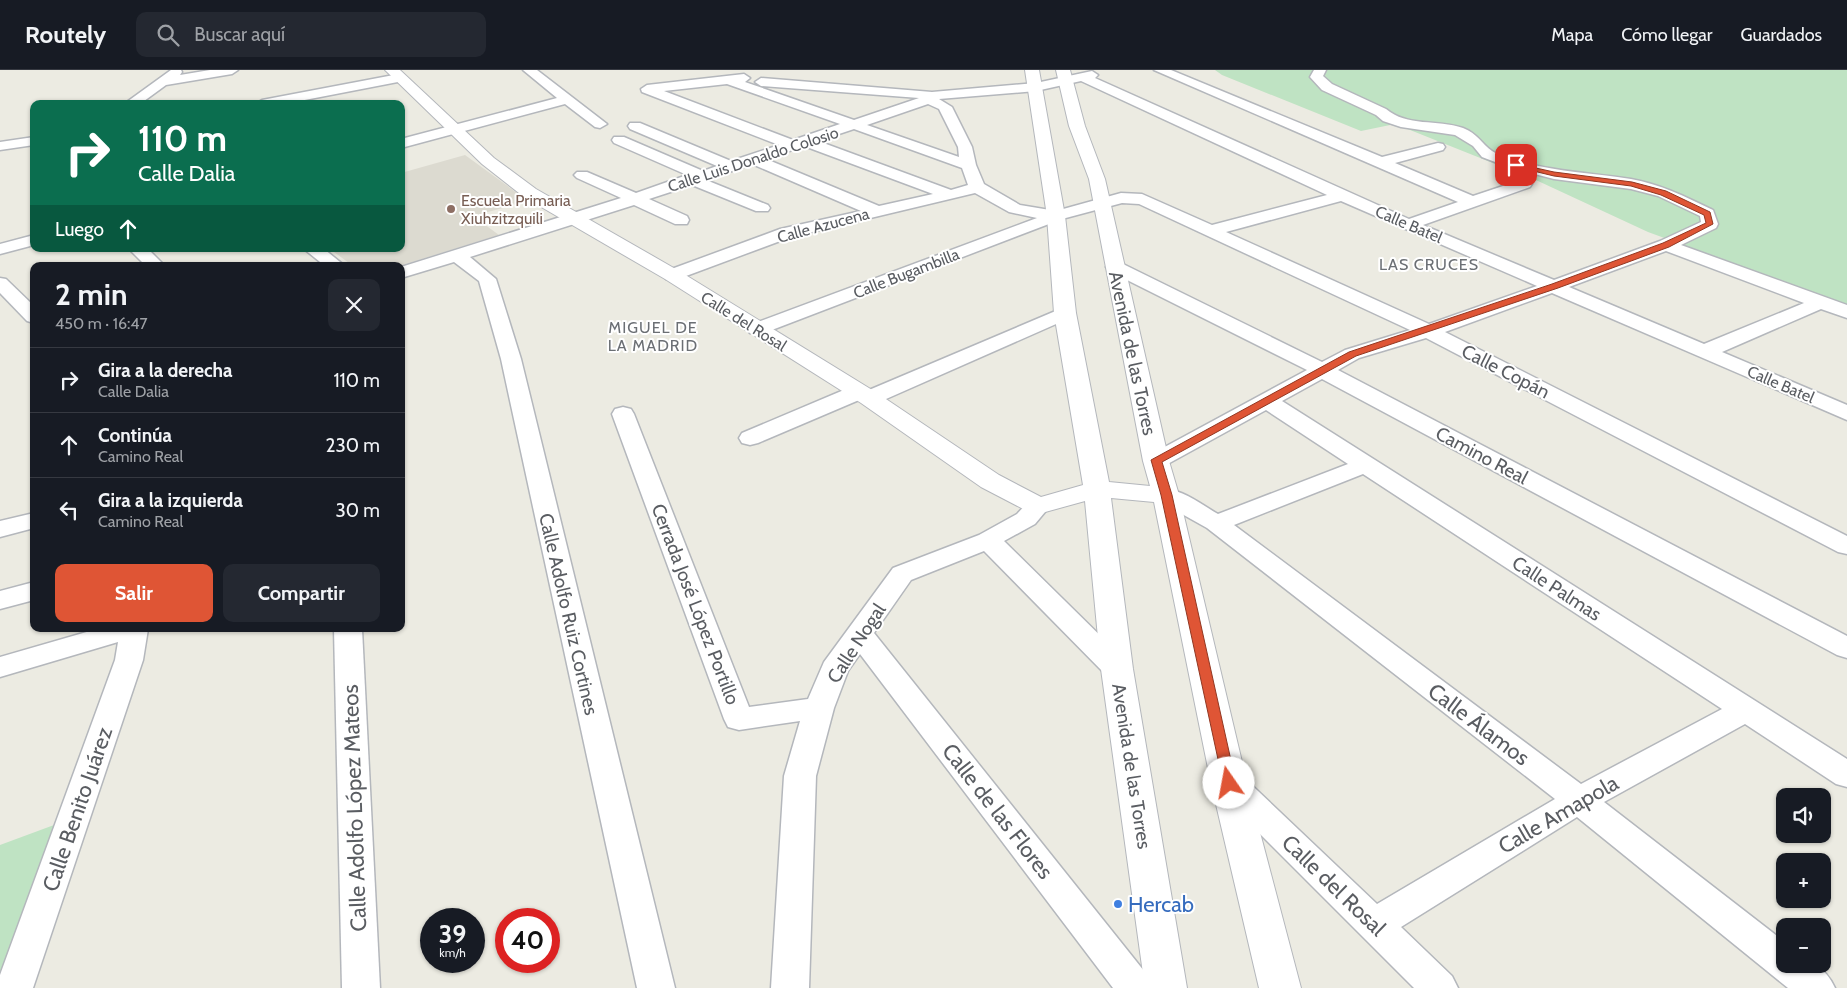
<!DOCTYPE html>
<html lang="es">
<head>
<meta charset="utf-8">
<style>
	:root { --surface:#171b24; --page:#242831; --text:#f1f3f6; --muted:#9ea1a6; --line:#363941; --accent:#df5535 }
	body { margin:0; font-family:Cabin,sans-serif; background:var(--page); color:var(--text); height:100vh; display:flex; flex-direction:column; font-size:19px; white-space:nowrap }
	* { box-sizing:border-box; margin:0 }
	p { font-size:16px; color:var(--muted) }
	.icon { flex:none; width:28px; height:28px; fill:none; stroke:currentColor; stroke-width:2; stroke-linecap:round; stroke-linejoin:round }
	.map { position:relative; flex:1; overflow:hidden }
	.side { position:absolute; left:30px; top:192px; width:375px; height:370px; display:flex; flex-direction:column; background:var(--surface); border-radius:10px; box-shadow:0 1px 4px #0004 }
	.side>* { flex:none }
	.top-card { position:absolute; left:30px; top:30px; width:375px; height:152px; border-radius:10px; box-shadow:0 1px 4px #0004; background:#0b6e4f; color:#fff; overflow:hidden }
	.controls { position:absolute; left:1776px; top:718px; display:grid; gap:10px }
	.controls a { display:grid; place-items:center; width:55px; height:55px; border-radius:10px; background:var(--surface); box-shadow:0 1px 4px #0004; font-size:25px }
	.speed { position:absolute; left:420px; top:838px; display:flex; gap:10px; font-size:25px; font-weight:700; text-align:center }
	.speed>* { display:grid; place-content:center; width:65px; height:65px; border-radius:50%; background:var(--surface); box-shadow:0 1px 4px #0004; line-height:1 }
	.speed small { font-size:12px; font-weight:400 }
	.speed .limit { border:8px solid #d22; background:#fff; color:#111 }
	.pin { position:absolute; display:grid; place-items:center; width:42px; height:42px; color:#fff; margin:-21px; border-radius:10px; box-shadow:0 2px 8px #0006 }
	.me { position:absolute; width:55px; margin:-28px; rotate:348deg; stroke-linejoin:round; filter:drop-shadow(0 0 4px #0008) }
	.turn { display:flex; align-items:center; gap:18px; height:105px; padding:0 25px; font-size:22px }
	.turn .icon { width:65px; height:65px; stroke-width:2.5 }
	.turn b { display:block; font-size:35px; line-height:42px }
	.then { display:flex; align-items:center; height:48px; padding:0 25px; background:#0003; gap:10px; font-size:19px }
	.round { display:grid; place-items:center; flex:none; width:52px; height:52px; border-radius:10px; background:var(--page) }
	.summary { display:flex; align-items:center; justify-content:space-between; height:85px; padding:0 25px }
	h1 { font-size:30px; font-weight:800; line-height:38px }
	.action { display:flex; gap:10px; margin-top:auto; padding:10px 25px }
	.action a { flex:1; height:58px; border-radius:10px; background:var(--accent); color:#fff; font-size:20px; font-weight:800; line-height:58px; text-align:center }
	.action a+a { background:var(--page); color:var(--text) }
	ul { padding:0; list-style:none }
	li { display:flex; align-items:center; gap:15px; height:65px; padding:0 25px; border-top:1px solid var(--line) }
	li div { flex:1 }
	li b { display:block; font-size:19px }
	li em { font-style:normal }
	header { display:flex; align-items:center; gap:30px; box-sizing:border-box; height:70px; padding:0 25px; background:var(--surface); border-bottom:1px solid var(--line) }
	header strong { font-size:24px }
	nav { display:flex; gap:28px; margin-inline-start:auto; font-size:18px }
	.search { width:350px; height:45px; background:var(--page); display:flex; align-items:center; gap:12px; box-sizing:border-box; padding:0 18px; border-radius:10px; color:var(--muted); font-size:19px }
	.map>svg:first-child { display:block }
	.education { fill:#dcdad0 }
	.green { fill:#bfe3c3 }
	.lines { fill:none; stroke-linecap:round; stroke-linejoin:round }
	.minor-casing { stroke:#b4b7bc; stroke-width:3 }
	.tertiary-casing { stroke:#b4b7bc; stroke-width:2 }
	.minor { fill:#fff; fill-rule:evenodd }
	.tertiary { fill:#fff; fill-rule:evenodd }
	.route { fill:#df5535; stroke:#913722 }
	.education-dot { fill:#8d6e63; stroke:#fff; stroke-width:2 }
	.shop-dot { fill:#3f7fe0; stroke:#fff; stroke-width:2 }
	.labels { text-anchor:middle; stroke-width:4; stroke-linejoin:round; paint-order:stroke }
	.far-street-label { font-size:16px; fill:#5a5d62; stroke:#fff }
	.far-education-label { font-size:16px; fill:#785e54; stroke:#fff; text-anchor:start }
	.far-neighbourhood-label { font-size:16px; letter-spacing:1px; fill:#6b6f74; stroke:#fff }
	.street-label { font-size:19px; fill:#5a5d62; stroke:#fff }
	.near-street-label { font-size:22px; fill:#5a5d62; stroke:#fff }
	.near-shop-label { font-size:22px; fill:#366cbe; stroke:#fff; text-anchor:start }
</style>
</head>
<body>
<header>
<strong>Routely</strong>
<div class="search"><svg class="icon" aria-label="search" viewBox="0 0 24 24"><circle cx="10" cy="10" r="6"/><path d="M15 15l6 6"/></svg>Buscar aquí</div>
<nav><a>Mapa</a><a>Cómo llegar</a><a>Guardados</a></nav>
</header>
<div class="map">
<svg width="1847" height="918" viewBox="0 0 1847 918">
	<rect width="100%" height="100%" fill="#ecebe2"/>
	<polygon class="education" points="465,85 528,131 473,146 499,165 399,196 353,196 330,179 401,179 401,103"/>
	<g class="green">
		<polygon points="1215,0 1847,0 1847,235 1648,162 1538,111 1395,54 1361,61 1222,5"/>
		<polygon points="54,755 0,912 0,775"/>
	</g>
	<g class="lines">
		<defs>
			<g id="minor">
				<polygon points="171,0 181,0 182,2 180,5 210,0 238,0 232,4 166,15 140,34 124,34"/>
				<polygon points="523,0 537,0 607,54 600,58 595,57 565,34 401,78 401,69 557,28"/>
				<path d="M1154 0H1171L1382 87 1438 73 1443 74 1445 77 1443 80 1395 93 1473 126 1518 111H1530L1532 114 1530 117 1423 155 1554 210 1660 171 1701 152 1700 146 1658 126 1631 119 1554 109 1511 98 1482 87 1473 76 1455 65 1401 57 1383 51 1376 45 1322 20 1310 7 1314 0H1326L1323 6 1332 14 1386 39C1407 57 1437 49 1463 58 1477 63 1482 74 1492 81 1499 86 1513 89 1521 92 1557 102 1594 103 1631 109 1660 114 1686 127 1713 140L1718 154 1716 158 1681 175 1847 235V248L1821 239 1722 282 1847 335V350L1552 223 1445 262 1847 466V484L1838 482 1426 268 1359 288 1338 300 1847 566V588L1837 585 1322 309 1282 331 1847 689V717L1836 714 1745 654 1604 732 1785 872V894C1810 894 1823 892 1835 918H1788L1577 747 1401 857 1452 906 1458 918H1414L1218 722 1213 713 1218 704 1229 701 1240 704 1377 834 1555 729 1207 458 1157 430 1154 425 1157 420C1178 415 1200 434 1218 444L1348 394 1266 340 1164 396 1156 398 1148 396 1144 391 1148 386 1307 300 1109 201 1106 197 1109 193H1121L1322 292 1345 280 1410 260 1139 134 1122 133 1062 149 764 263H750L747 259 750 255 1037 148 1009 142 975 123 791 167 678 209H666L663 205 666 201 780 159 861 141 752 94 706 110 768 135 770 138 768 141H756L692 115 649 129 687 146 689 150 687 154H675L634 135 470 187 496 209 521 289 675 918H637L501 289 479 211 454 192 401 208V197L621 128 577 108 574 105 577 102H587L636 123 687 105 614 73 612 70 614 67H624L703 101 717 96 630 59 628 56 630 53H640L731 91 779 75 642 22 641 19 647 15 744 4 750 8 745 12 854 50 919 28 761 16 755 12 761 8 932 22 1036 13 1092 1 1098 5 1095 8 1409 149 1458 132ZM1081 11 1327 125 1212 155 1142 124 1121 123 1056 141 1020 135 984 114 976 95 972 77 952 37 939 29 1036 21ZM727 14 840 54 793 70 664 21ZM928 34 939 39 958 77 959 87 867 55ZM854 59 962 98 968 115 951 120 818 71ZM804 76 933 124 879 136 766 89ZM1341 131 1537 216 1429 254 1226 162ZM1666 181 1804 233 1704 274 1569 217ZM1363 404 1722 639 1581 714 1234 455Z"/>
				<polygon points="399,4 403,5 405,8 403,11 284,34 255,34 262,30"/>
				<polygon points="34,67 34,75 0,80 0,72"/>
				<polygon points="34,165 34,175 0,184 0,174"/>
				<polygon points="129,179 148,179 165,196 146,196"/>
				<polygon points="304,179 324,179 345,196 325,196"/>
				<polygon points="0,208 6,209 34,236 34,253 27,251 0,223"/>
				<polygon points="1065,237 1072,239 1075,243 1072,247 877,333 869,334 859,330 758,373 750,375 742,373 739,368 742,363 851,317 859,316 869,320"/>
				<polygon points="623,337 631,339 634,344 749,637 808,629 824,592 893,498 979,465 1017,444 1029,431 1038,429 1047,431 1050,436 1035,454 1004,471 1127,592 1131,599 1127,606 1117,609 1107,606 984,481 911,510 874,563 1148,906 1154,918 1113,918 860,584 848,601 834,638 816,706 809,918 771,918 784,706 800,651 739,660 728,657 724,649 612,344 615,339"/>
				<polygon points="34,443 34,458 0,467 0,451"/>
				<polygon points="34,512 34,530 0,539 0,521"/>
				<polygon points="97,559 148,559 143,590 33,918 0,918 0,905 115,590 118,572 0,607 0,587"/>
				<polygon points="334,559 362,559 380,918 342,918"/>
			</g>
			<polygon id="tertiary" points="385,0 400,0 494,88 536,119 679,201 877,323 999,405 1041,427 1083,415 1054,243 1047,146 1025,0 1039,0 1065,146 1076,243 1109,412 1150,416 1143,391 1089,109 1069,56 1056,0 1070,0 1085,56 1105,109 1169,391 1179,425 1247,713 1301,918 1259,918 1211,713 1154,432 1111,428 1133,599 1187,918 1145,918 1101,599 1085,431 1038,444 1029,442 981,417 861,333 665,209 524,127 482,94"/>
		</defs>
		<use href="#minor" class="minor-casing"/>
		<use href="#tertiary" class="tertiary-casing"/>
		<use href="#minor" class="minor"/>
		<use href="#tertiary" class="tertiary"/>
	</g>
	<polygon class="route" points="1513,93 1554,102 1632,112 1666,121 1710,142 1713,154 1669,177 1558,218 1356,286 1162,392 1172,425 1236,713 1234,717 1224,717 1161,425 1151,390 1349,282 1552,214 1663,173 1706,153 1704,145 1661,125 1631,116 1554,106 1513,96"/>
	<circle class="education-dot" cx="451" cy="139" r="5"/>
	<circle class="shop-dot" cx="1118" cy="834" r="5"/>
	<g class="labels">
		<g class="far-street-label">
			<text transform="translate(753 89) rotate(-18)" y="6">Calle Luis Donaldo Colosio</text>
			<text transform="translate(1409 154) rotate(23)" y="6">Calle Batel</text>
			<text transform="translate(823 155) rotate(-15)" y="6">Calle Azucena</text>
			<text transform="translate(906 203) rotate(-21)" y="6">Calle Bugambilla</text>
			<text transform="translate(744 251) rotate(32)" y="6">Calle del Rosal</text>
			<text transform="translate(1781 314) rotate(23)" y="6">Calle Batel</text>
		</g>
		<g class="far-education-label">
			<text x="461" y="136">Escuela Primaria<tspan x="461" dy="18">Xiuhzitzquili</tspan></text>
		</g>
		<g class="far-neighbourhood-label">
			<text x="1429" y="200">LAS CRUCES</text>
			<text x="653" y="263">MIGUEL DE<tspan x="653" dy="18">LA MADRID</tspan></text>
		</g>
		<g class="street-label">
			<text transform="translate(1133 283) rotate(78)" y="7">Avenida de las Torres</text>
			<text transform="translate(1506 301) rotate(27)" y="7">Calle Copán</text>
			<text transform="translate(1482 385) rotate(28)" y="7">Camino Real</text>
			<text transform="translate(1557 518) rotate(33)" y="7">Calle Palmas</text>
			<text transform="translate(696 534) rotate(69)" y="7">Cerrada José López Portillo</text>
			<text transform="translate(569 544) rotate(77)" y="7">Calle Adolfo Ruiz Cortines</text>
			<text transform="translate(856 573) rotate(-57)" y="7">Calle Nogal</text>
			<text transform="translate(1132 696) rotate(81)" y="7">Avenida de las Torres</text>
		</g>
		<g class="near-street-label">
			<text transform="translate(1479 654) rotate(37)" y="8">Calle Álamos</text>
			<text transform="translate(354 738) rotate(-92)" y="8">Calle Adolfo López Mateos</text>
			<text transform="translate(77 739) rotate(-71)" y="8">Calle Benito Juárez</text>
			<text transform="translate(998 741) rotate(52)" y="8">Calle de las Flores</text>
			<text transform="translate(1558 744) rotate(-30)" y="8">Calle Amapola</text>
			<text transform="translate(1334 815) rotate(44)" y="8">Calle del Rosal</text>
		</g>
		<g class="near-shop-label">
			<text x="1128" y="842">Hercab</text>
		</g>
	</g>
</svg>
<div class="controls">
<a><svg class="icon" aria-label="sound" viewBox="0 0 24 24"><path d="M4 9h4l5-4v14l-5-4H4zM17 9q2 3 0 6"/></svg></a>
<a>+</a>
<a>−</a>
</div>
<div class="speed"><div>39<small>km/h</small></div><div class="limit">40</div></div>
<div class="pin" style="left:1516px;top:95px;background:#d93025"><svg class="icon" aria-label="arrive" viewBox="0 0 24 24"><path d="M6 21V4h12l-3 4 3 4H6"/></svg></div>
<svg class="me" style="left:1229px;top:713px" viewBox="-20 -20 40 40"><circle r="19" fill="#fff"/><path d="M0-13L10 11 0 6-10 11z" fill="#df5535"/></svg>
<div class="top-card">
<div class="turn"><svg class="icon" aria-label="right" viewBox="0 0 24 24"><path d="M7 20v-9h11M14 6l5 5-5 5"/></svg><div><b>110 m</b>Calle Dalia</div></div>
<div class="then">Luego<svg class="icon" aria-label="ahead" viewBox="0 0 24 24"><path d="M12 20V5M6 11l6-6 6 6"/></svg></div>
</div>
<section class="side">
<div class="summary"><div><h1>2 min</h1><p>450 m · 16:47</p></div><a class="round"><svg class="icon" aria-label="close" viewBox="0 0 24 24"><path d="M6 6l12 12M18 6L6 18"/></svg></a></div>
<ul>
<li><svg class="icon" aria-label="right" viewBox="0 0 24 24"><path d="M7 20v-9h11M14 6l5 5-5 5"/></svg><div><b>Gira a la derecha</b><p>Calle Dalia</p></div><em>110 m</em></li>
<li><svg class="icon" aria-label="ahead" viewBox="0 0 24 24"><path d="M12 20V5M6 11l6-6 6 6"/></svg><div><b>Continúa</b><p>Camino Real</p></div><em>230 m</em></li>
<li><svg class="icon" aria-label="left" viewBox="0 0 24 24"><path d="M17 20v-9H6M10 6l-5 5 5 5"/></svg><div><b>Gira a la izquierda</b><p>Camino Real</p></div><em>30 m</em></li>
</ul>
<div class="action"><a>Salir</a><a>Compartir</a></div>
</section>
</div>
</body>
</html>
